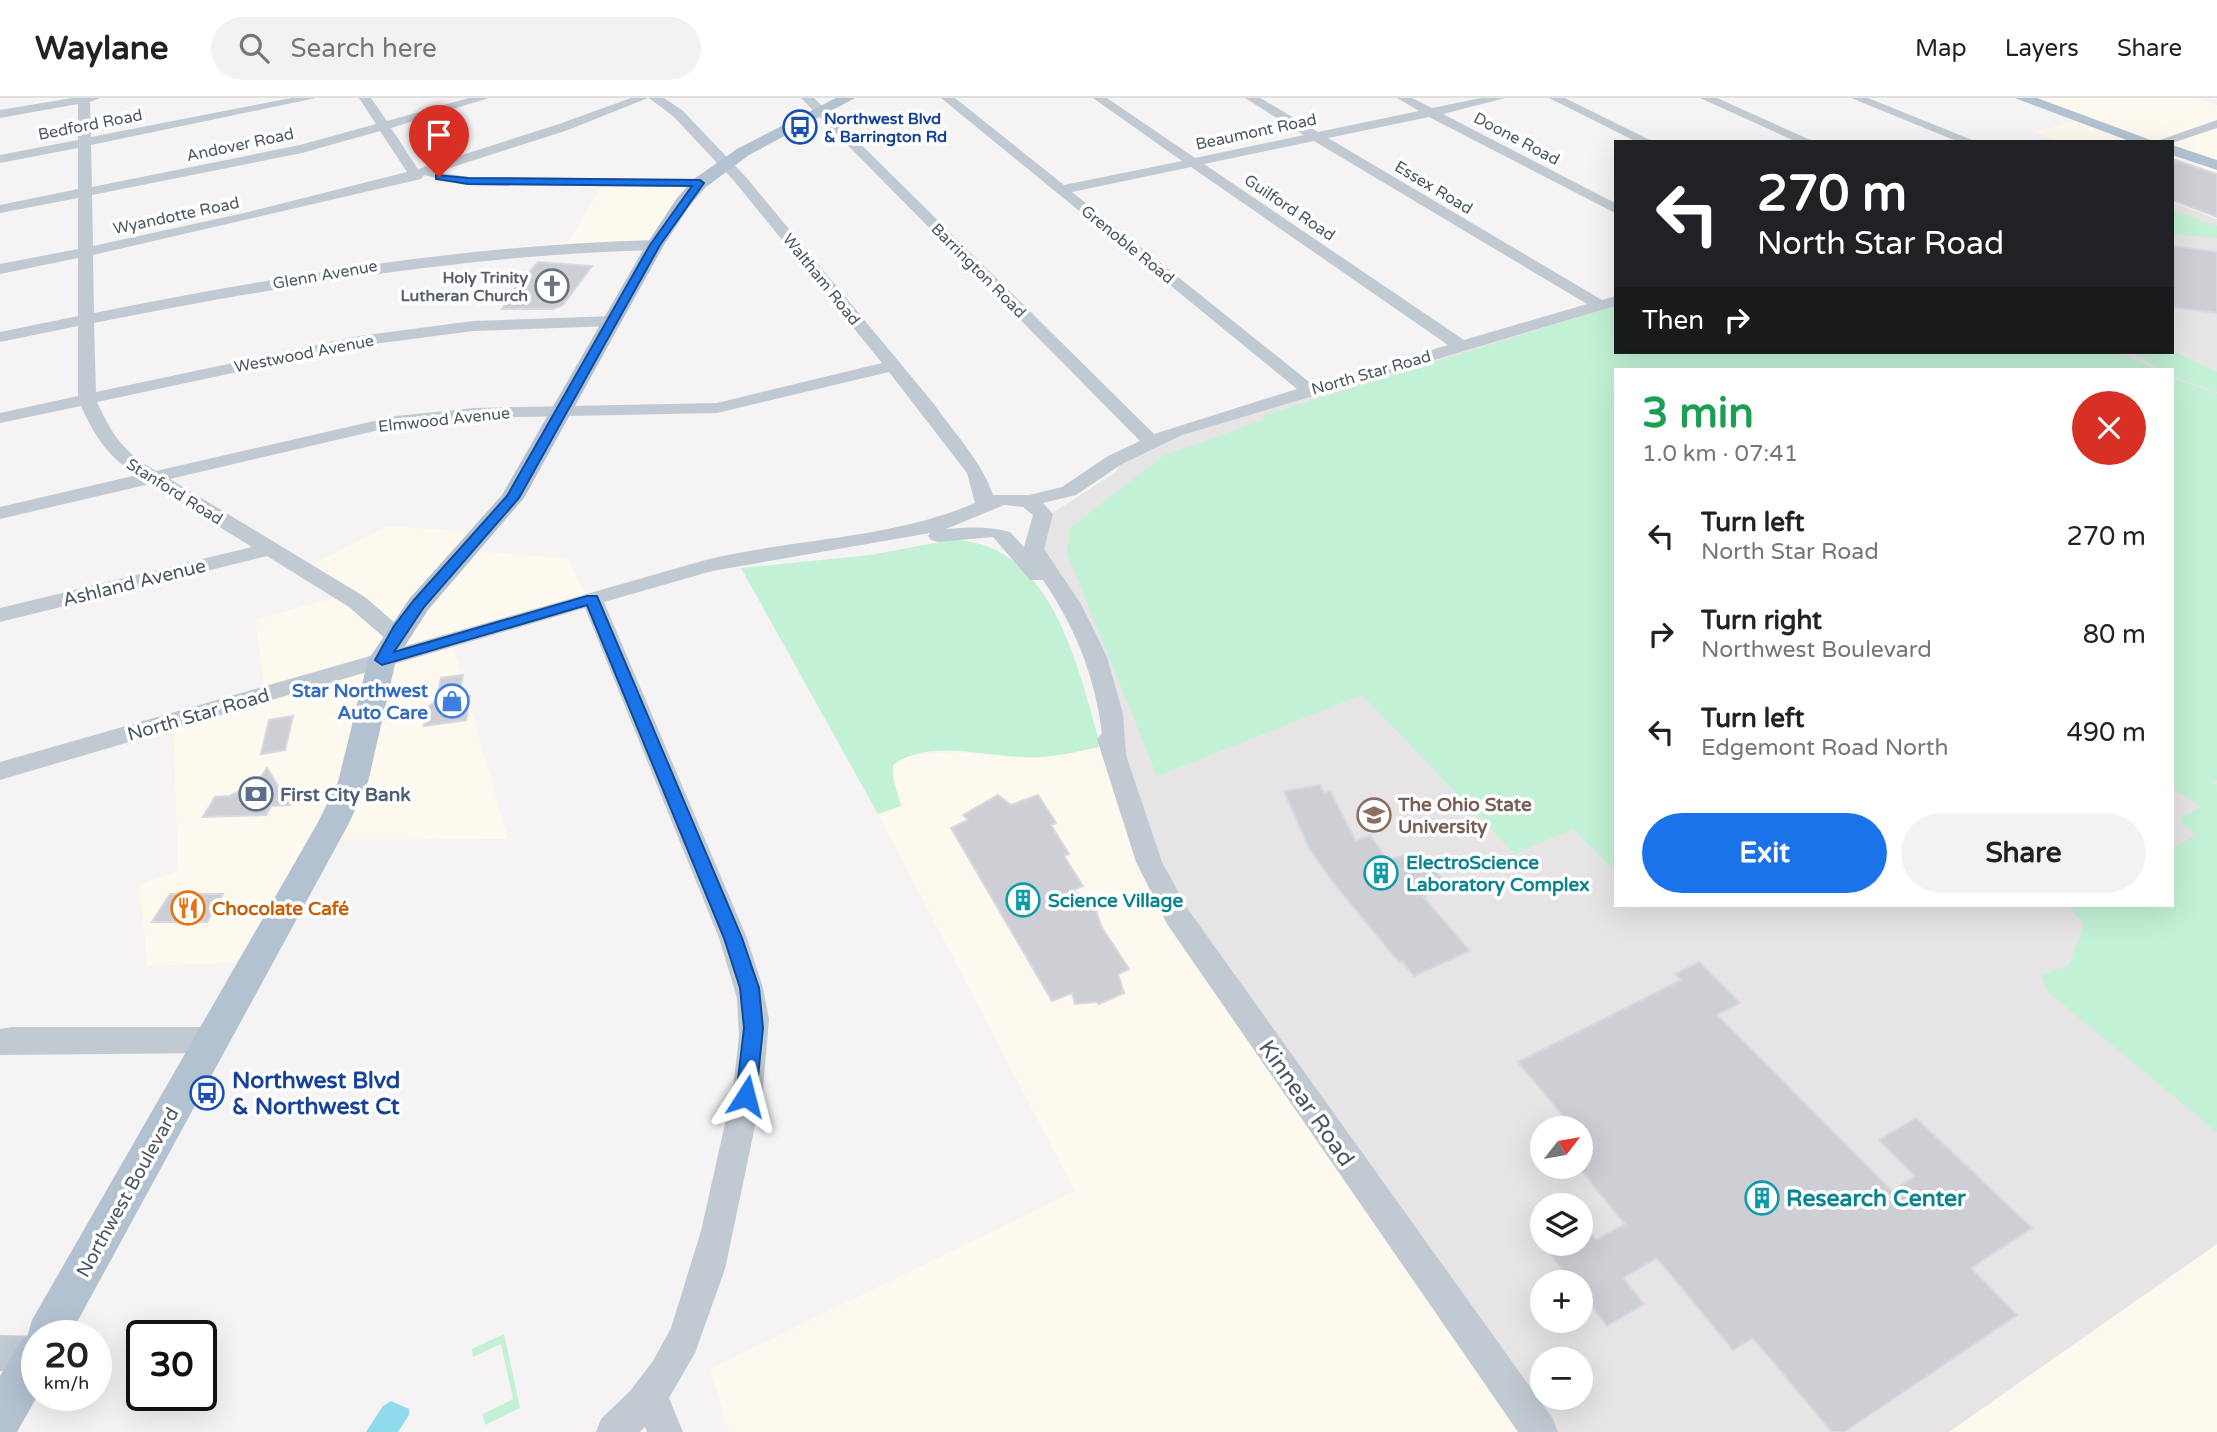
<!DOCTYPE html>
<html lang="en">
<head>
<meta charset="utf-8">
<style>
	:root { --surface:#fff; --page:#f2f2f2; --text:#222; --muted:#767676; --line:#e0e0e0; --accent:#1a73e8 }
	body { margin:0; font-family:"Varela Round",sans-serif; background:var(--page); color:var(--text); height:100vh; display:flex; flex-direction:column; font-size:26px; white-space:nowrap }
	* { box-sizing:border-box; margin:0 }
	p { font-size:23px; color:var(--muted) }
	.icon { flex:none; width:38px; height:38px; fill:none; stroke:currentColor; stroke-width:2; stroke-linecap:round; stroke-linejoin:round }
	.map { position:relative; flex:1; overflow:hidden }
	.side { position:absolute; left:1614px; top:270px; width:560px; height:539px; display:flex; flex-direction:column; background:var(--surface); border-radius:0px; box-shadow:0 7px 28px #0002 }
	.side>* { flex:none }
	.hud { position:absolute; left:1614px; top:42px; width:560px; height:214px; border-radius:0px; box-shadow:0 7px 28px #0002; background:#202124; color:#fff; overflow:hidden }
	.needle { width:46px; rotate:59deg }
	.controls { position:absolute; left:1530px; top:1018px; display:grid; gap:14px }
	.controls a { display:grid; place-items:center; width:63px; height:63px; border-radius:50%; background:var(--surface); box-shadow:0 7px 28px #0002; font-size:35px }
	.speed { position:absolute; left:21px; top:1222px; display:flex; gap:14px; font-size:35px; font-weight:700; text-align:center }
	.speed>* { display:grid; place-content:center; width:91px; height:91px; border-radius:50%; background:var(--surface); box-shadow:0 7px 28px #0002; line-height:1 }
	.speed small { font-size:18px; font-weight:400 }
	.speed .limit { border:4px solid #111; border-radius:10px; background:#fff; color:#111 }
	.pin { position:absolute; display:grid; place-items:center; width:60px; height:60px; color:#fff; margin:-72px -30px; border-radius:50% 50% 50% 0; rotate:-45deg; box-shadow:0 0 7px #0007 }
	.pin .icon { rotate:45deg }
	.me { position:absolute; width:77px; margin:-38px; rotate:9deg; stroke-linejoin:round; filter:drop-shadow(0 0 5px #0008) }
	.turn { display:flex; align-items:center; gap:24px; height:147px; padding:0 28px; font-size:32px }
	.turn .icon { width:91px; height:91px; stroke-width:2.5 }
	.turn b { display:block; font-size:49px; line-height:60px }
	.then { display:flex; align-items:center; height:66px; padding:0 28px; background:#0003; gap:14px; font-size:26px }
	.round { display:grid; place-items:center; flex:none; width:74px; height:74px; border-radius:37px; background:var(--page) }
	.summary { display:flex; align-items:center; justify-content:space-between; height:119px; padding:0 28px }
	h1 { font-size:42px; font-weight:800; line-height:52px; color:#1e9e55 }
	.primary-button { display:flex; gap:14px; margin-top:auto; padding:14px 28px }
	.primary-button a { flex:1; height:80px; border-radius:42px; background:var(--accent); color:#fff; font-size:28px; font-weight:800; line-height:80px; text-align:center }
	.primary-button a+a { background:var(--page); color:var(--text) }
	ul { padding:0; list-style:none }
	li { display:flex; align-items:center; gap:21px; height:98px; padding:0 28px }
	li div { flex:1 }
	li b { display:block; font-size:26px }
	li em { font-style:normal }
	header { display:flex; align-items:center; gap:42px; box-sizing:border-box; height:98px; padding:0 35px; background:var(--surface); border-bottom:2px solid var(--line) }
	header strong { font-size:33px }
	nav { display:flex; gap:38px; margin-inline-start:auto; font-size:24px }
	.search { width:490px; height:63px; background:var(--page); display:flex; align-items:center; gap:18px; box-sizing:border-box; padding:0 24px; border-radius:38px; color:var(--muted); font-size:26px }
	.map>svg:first-child { display:block }
	.commercial { fill:#fdf9ef }
	.education { fill:#e6e4e5; fill-rule:evenodd }
	.green { fill:#c3f1d5 }
	.water { fill:#90daee }
	.building { fill:#cdcfd5; stroke:#d7d9de; stroke-width:2 }
	.lines { fill:none; stroke-linecap:round; stroke-linejoin:round }
	.minor { fill:#c1cad2; fill-rule:evenodd }
	.major { fill:#b3c2d1; fill-rule:evenodd }
	.route { fill:#1a73e8; stroke:#114b97; stroke-width:2 }
	.labels { text-anchor:middle; stroke-width:7; stroke-linejoin:round; paint-order:stroke }
	.far-transit-label { font-size:16px; font-weight:bold; fill:#164399; stroke:#fff; text-anchor:start }
	.far-street-label { font-size:16px; fill:#4a5661; stroke:#fff }
	.far-worship-label { font-size:16px; font-weight:bold; fill:#5b616d; stroke:#fff; text-anchor:end }
	.street-label { font-size:19px; fill:#4a5661; stroke:#fff }
	.shop-label { font-size:19px; font-weight:bold; fill:#366cbe; stroke:#fff; text-anchor:end }
	.service-label { font-size:19px; font-weight:bold; fill:#4e5e75; stroke:#fff; text-anchor:start }
	.education-label { font-size:19px; font-weight:bold; fill:#785e54; stroke:#fff; text-anchor:start }
	.culture-label { font-size:19px; font-weight:bold; fill:#0d838f; stroke:#fff; text-anchor:start }
	.food-label { font-size:19px; font-weight:bold; fill:#c56008; stroke:#fff; text-anchor:start }
	.near-transit-label { font-size:23px; font-weight:bold; fill:#164399; stroke:#fff; text-anchor:start }
	.near-street-label { font-size:23px; fill:#4a5661; stroke:#fff }
	.near-culture-label { font-size:23px; font-weight:bold; fill:#0d838f; stroke:#fff; text-anchor:start }
</style>
</head>
<body>
<header>
<strong>Waylane</strong>
<div class="search"><svg class="icon" aria-label="search" viewBox="0 0 24 24"><circle cx="10" cy="10" r="6"/><path d="M15 15l6 6"/></svg>Search here</div>
<nav><a>Map</a><a>Layers</a><a>Share</a></nav>
</header>
<div class="map">
<svg width="2217" height="1334" viewBox="0 0 2217 1334">
	<rect width="100%" height="100%" fill="#f5f3f3"/>
	<g class="commercial">
		<polygon points="2024,0 2195,0 2217,7 2217,122 2172,105 2172,44 2060,44 2034,34 2082,21"/>
		<polygon points="704,86 679,118 661,151 564,151 602,87"/>
		<polygon points="388,428 488,435 471,453 568,460 589,504 452,545 508,741 328,742 259,864 147,868 140,786 178,773 173,621 265,594 255,522 350,495 306,470"/>
		<polygon points="1098,649 1115,656 1540,1334 729,1334 710,1271 1075,1093 878,716 901,708 893,679 893,667 906,658 955,654 1037,660"/>
		<polygon points="2217,1146 2217,1334 1949,1334 2069,1247"/>
	</g>
	<path class="education" d="M2172 104 2217 121V1146L1949 1334H1540L1177 818 1114 626 1036 440 1043 421 1115 375 1129 355 1151 343 1615 203V254H2172ZM1615 271H2172V807H1615ZM1542 1031H1580V1069H1542ZM1542 1108H1580V1146H1542ZM1542 1185H1580V1223H1542ZM1542 1262H1580V1300H1542Z"/>
	<g class="green">
		<polygon points="2172,112 2217,128 2217,140 2172,136"/>
		<polygon points="1615,208 1615,254 2118,254 2155,271 1615,271 1615,773 1573,731 1515,756 1362,597 1157,678 1067,455 1070,430 1163,358 1265,321 1262,318"/>
		<polygon points="2172,253 2217,274 2217,294 2176,279 2172,277 2172,271 2159,271 2133,254"/>
		<polygon points="2172,279 2217,296 2217,682 2212,684 2217,687 2217,1034 2048,894 2041,877 2069,867 2084,826 2072,812 2073,807 2172,807 2172,750 2193,739 2193,732 2183,727 2180,720 2200,709 2172,690"/>
		<path d="M951 442C1050 442 1077 566 1099 642L1098 649C1078 654 1059 658 1038 659 993 662 932 638 893 667V679L901 708 878 716 741 470 870 457Z"/>
		<polygon points="504,1236 520,1310 485,1327 483,1316 513,1301 501,1246 473,1259 472,1251"/>
	</g>
	<polygon class="water" points="391,1303 409,1311 409,1317 398,1334 366,1334 383,1308"/>
	<g class="building">
		<polygon points="2172,61 2217,76 2217,119 2172,102"/>
		<polygon points="2172,148 2217,154 2217,215 2172,209"/>
		<polygon points="538,164 592,168 563,207 553,211 502,211 515,190"/>
		<polygon points="463,577 459,599 470,598 466,622 424,628 428,609 437,602 441,580"/>
		<polygon points="293,618 285,652 261,656 269,622"/>
		<polygon points="267,670 290,707 271,708 266,717 203,719 215,699 230,698 258,683"/>
		<polygon points="1320,687 1324,695 1330,693 1356,743 1370,737 1387,762 1417,754 1449,788 1423,799 1470,853 1414,878 1402,863 1399,864 1336,788 1309,750 1284,693"/>
		<polygon points="998,697 1011,707 1038,697 1056,725 1051,727 1069,756 1064,758 1083,788 1073,792 1094,806 1101,828 1129,871 1118,876 1124,895 1099,906 1097,904 1075,906 1072,895 1052,903 951,730 968,722 963,717"/>
		<polygon points="170,796 223,796 207,824 152,824"/>
		<polygon points="1699,864 1740,905 1717,917 1892,1093 1915,1078 1879,1042 1916,1020 2032,1130 1971,1170 2017,1217 1844,1334 1832,1334 1753,1240 1733,1252 1657,1160 1623,1180 1644,1206 1607,1228 1580,1194 1580,1185 1573,1185 1543,1146 1580,1146 1580,1122 1596,1142 1625,1126 1580,1071 1580,1031 1574,1031 1518,964 1681,882 1675,876"/>
	</g>
	<g class="lines">
		<g class="minor">
			<path d="M72 0H100L90 4 91 39 291 0H316L91 47 92 89 300 47 376 26 359 0H371L387 23 469 0H489L391 30 418 71 559 26 631 0H648L568 32 437 74 468 79 700 81 707 85 700 89 468 87 424 77 421 81 93 157 94 215C280 178 465 147 655 142L663 147 655 152C465 157 281 188 94 225L96 294 359 238 473 223 613 218 621 223 613 228 473 233 359 248 97 304C114 340 123 353 156 373L396 318 474 310 717 305 882 265 735 84 673 18 649 0H664L682 12 745 78 934 306C955 336 982 364 993 397H1029L1062 389 1108 358 1140 343 801 0H814L1154 336 1297 291 941 0H955L1064 87 1182 63 1093 0H1107L1195 60 1304 37 1245 0H1260L1318 34 1419 13 1397 0H1412L1432 10 1481 0H1505L1443 16 1615 105V115L1429 19 1328 40 1602 202 1615 198V208L1182 337 1122 366 1076 397 1043 405 1053 416 1044 451 1081 506 1107 559 1123 616 1126 657 1162 764 1187 810 1553 1321 1558 1334H1518L1167 826 1136 764 1097 641 1102 635C1095 578 1075 529 1043 482H1030L993 439 938 444 931 442 928 438 930 435 712 473 604 504 747 840 763 890 769 921 763 990 725 1171 695 1255 669 1300 683 1334H647L645 1329 640 1334H596L601 1321 630 1293 653 1263 671 1230 701 1133 733 990 739 938 737 900 719 840 585 510 0 682V664L702 463C792 440 889 442 975 405L967 375 889 274 717 315 474 320 396 328 170 381 365 499 404 533 407 538 404 543H388L349 509 267 458 0 524V510L252 449 150 386 0 421V409L137 377C108 359 95 339 81 308L0 325V315L78 298V228L0 244V234L78 218V160L0 176V166L78 151V100L0 115V107L78 91V50L0 65V57L78 42V6L0 20V12ZM380 33 407 74 244 115 93 148 92 97 302 55ZM1314 43 1587 206 1464 242 1204 66ZM1191 69 1448 247 1313 287 1072 94ZM1004 407 1023 409 1033 417 1024 449 1010 434C989 428 970 429 946 431Z"/>
			<polygon points="1549,0 1565,0 1654,44 1637,44"/>
			<polygon points="1700,0 1717,0 1815,44 1797,44"/>
			<polygon points="1851,0 1868,0 1977,44 1959,44"/>
			<polygon points="2217,22 2217,30 2172,45 2154,44"/>
			<polygon points="12,929 212,929 222,933 227,942 222,951 212,955 0,957 0,931"/>
			<polygon points="0,1237 37,1238 37,1274 0,1273"/>
		</g>
		<g class="major">
			<polygon points="836,0 855,0 749,57 706,89 690,107 664,147 524,400 428,512 396,562 368,684 348,727 70,1237 37,1237 38,1297 17,1334 0,1334 0,1278 22,1241 27,1239 32,1222 317,726 338,684 368,562 410,500 502,397 646,147 677,100 694,81 737,51"/>
			<polygon points="2015,0 2037,0 2156,44 2132,44"/>
			<polygon points="2172,47 2217,62 2217,72 2172,57"/>
		</g>
	</g>
	<polygon class="route" points="436,77 468,80 700,82 704,85 660,147 519,400 424,509 394,554 587,498 597,498 742,840 759,890 763,930 756,998 753,1005 746,1007 739,1005 736,998 744,930 740,890 724,840 587,507 382,567 375,562 394,528 414,502 507,398 650,147 692,88 468,86 436,81"/>
	<defs>
		<symbol id="bus-ring" viewBox="-11 -11 22 22"><circle r="9.5" fill="#fff" stroke="#1a4fb4" stroke-width="1.5"/><path d="M-5-6H5V4H4V6H2V4H-2V6H-4V4H-5ZM-3.5-4V0h7V-4ZM-3.5 1.2v1.5H-2V1.2ZM2 1.2v1.5H3.5V1.2Z" fill="#1a4fb4"/></symbol>
		<symbol id="church-ring" viewBox="-11 -11 22 22"><circle r="9.5" fill="#fff" stroke="#6b7280" stroke-width="1.5"/><path d="M-1.2-6h2.4v3.5h3.3v2.4h-3.3V6h-2.4V-.1h-3.3v-2.4h3.3Z" fill="#6b7280"/></symbol>
		<symbol id="shop-ring" viewBox="-11 -11 22 22"><circle r="9.5" fill="#fff" stroke="#3f7fe0" stroke-width="1.5"/><path d="M-5-2.5h2.3a2.7 3.5 0 0 1 5.4 0H5L5.5 6h-11ZM-1.5-2.5h3a1.5 2.3 0 0 0-3 0Z" fill="#3f7fe0"/></symbol>
		<symbol id="bank-ring" viewBox="-11 -11 22 22"><circle r="9.5" fill="#fff" stroke="#5c6f8a" stroke-width="1.5"/><path d="M-6-4H6V4H-6ZM0-2.3a2.3 2.3 0 1 0 0 4.6a2.3 2.3 0 1 0 0-4.6Z" fill="#5c6f8a"/></symbol>
		<symbol id="university-ring" viewBox="-11 -11 22 22"><circle r="9.5" fill="#fff" stroke="#8d6e63" stroke-width="1.5"/><path d="M0-5L7-2L0 1L-7-2ZM-4 1L0 2.5L4 1V4Q0 6-4 4Z" fill="#8d6e63"/></symbol>
		<symbol id="building-ring" viewBox="-11 -11 22 22"><circle r="9.5" fill="#fff" stroke="#0f9aa8" stroke-width="1.5"/><path d="M-4-6H4V6H1V3H-1V6H-4ZM-2.5-4.3h1.7v1.8h-1.7ZM.8-4.3h1.7v1.8H.8ZM-2.5-1h1.7V.8h-1.7ZM.8-1h1.7V.8H.8Z" fill="#0f9aa8"/></symbol>
		<symbol id="restaurant-ring" viewBox="-11 -11 22 22"><circle r="9.5" fill="#fff" stroke="#e8710a" stroke-width="1.5"/><path d="M-5-6h1v4h1v-4h1v4h1v-4h1v5L-1.5 .5V6h-2V.5L-5-1ZM5-6V6H3V1.5H1.5Q1.5-4 5-6Z" fill="#e8710a"/></symbol>
	</defs>
	<g fill-rule="evenodd">
		<use href="#bus-ring" x="781" y="10" width="38" height="38"/>
		<use href="#church-ring" x="533" y="169" width="38" height="38"/>
		<use href="#shop-ring" x="433" y="584" width="38" height="38"/>
		<use href="#bank-ring" x="237" y="677" width="38" height="38"/>
		<use href="#university-ring" x="1355" y="698" width="38" height="38"/>
		<use href="#building-ring" x="1362" y="756" width="38" height="38"/>
		<use href="#building-ring" x="1004" y="783" width="38" height="38"/>
		<use href="#restaurant-ring" x="169" y="791" width="38" height="38"/>
		<use href="#bus-ring" x="188" y="976" width="38" height="38"/>
		<use href="#building-ring" x="1743" y="1081" width="38" height="38"/>
	</g>
	<g class="labels">
		<g class="far-transit-label">
			<text x="824" y="26">Northwest Blvd<tspan x="824" dy="18">&amp; Barrington Rd</tspan></text>
		</g>
		<g class="far-street-label">
			<text transform="translate(90 26) rotate(-11)" y="6">Bedford Road</text>
			<text transform="translate(1256 33) rotate(-12)" y="6">Beaumont Road</text>
			<text transform="translate(1517 40) rotate(28)" y="6">Doone Road</text>
			<text transform="translate(240 46) rotate(-12)" y="6">Andover Road</text>
			<text transform="translate(1434 89) rotate(31)" y="6">Essex Road</text>
			<text transform="translate(1290 109) rotate(34)" y="6">Guilford Road</text>
			<text transform="translate(176 117) rotate(-12)" y="6">Wyandotte Road</text>
			<text transform="translate(1128 146) rotate(39)" y="6">Grenoble Road</text>
			<text transform="translate(979 172) rotate(45)" y="6">Barrington Road</text>
			<text transform="translate(325 176) rotate(-10)" y="6">Glenn Avenue</text>
			<text transform="translate(822 181) rotate(51)" y="6">Waltham Road</text>
			<text transform="translate(304 255) rotate(-11)" y="6">Westwood Avenue</text>
			<text transform="translate(1371 274) rotate(-16)" y="6">North Star Road</text>
			<text transform="translate(444 321) rotate(-6)" y="6">Elmwood Avenue</text>
			<text transform="translate(175 393) rotate(32)" y="6">Stanford Road</text>
		</g>
		<g class="far-worship-label">
			<text x="528" y="185">Holy Trinity<tspan x="528" dy="18">Lutheran Church</tspan></text>
		</g>
		<g class="street-label">
			<text transform="translate(134 484) rotate(-14)" y="7">Ashland Avenue</text>
			<text transform="translate(198 616) rotate(-16)" y="7">North Star Road</text>
			<text transform="translate(127 1094) rotate(-61)" y="7">Northwest Boulevard</text>
		</g>
		<g class="shop-label">
			<text x="428" y="599">Star Northwest<tspan x="428" dy="22">Auto Care</tspan></text>
		</g>
		<g class="service-label">
			<text x="280" y="703">First City Bank</text>
		</g>
		<g class="education-label">
			<text x="1398" y="713">The Ohio State<tspan x="1398" dy="22">University</tspan></text>
		</g>
		<g class="culture-label">
			<text x="1406" y="771">ElectroScience<tspan x="1406" dy="22">Laboratory Complex</tspan></text>
			<text x="1048" y="809">Science Village</text>
		</g>
		<g class="food-label">
			<text x="212" y="817">Chocolate Café</text>
		</g>
		<g class="near-transit-label">
			<text x="232" y="990">Northwest Blvd<tspan x="232" dy="26">&amp; Northwest Ct</tspan></text>
		</g>
		<g class="near-street-label">
			<text transform="translate(1307 1005) rotate(55)" y="8">Kinnear Road</text>
		</g>
		<g class="near-culture-label">
			<text x="1786" y="1108">Research Center</text>
		</g>
	</g>
</svg>
<div class="controls">
<a><svg class="needle" viewBox="-14 -14 28 28"><path d="M0-13l5 13h-10z" fill="#e53935"/><path d="M0 13l5-13h-10z" fill="#767676"/></svg></a>
<a><svg class="icon" aria-label="layers" viewBox="0 0 24 24"><path d="M12 4l9 5-9 5-9-5zM3 14l9 5 9-5"/></svg></a>
<a>+</a>
<a>−</a>
</div>
<div class="speed"><div>20<small>km/h</small></div><div class="limit">30</div></div>
<div class="pin" style="left:439px;top:79px;background:#d93025"><svg class="icon" aria-label="arrive" viewBox="0 0 24 24"><path d="M6 21V4h12l-3 4 3 4H6"/></svg></div>
<svg class="me" style="left:746px;top:998px" viewBox="-20 -20 40 40"><path d="M0-17L14 15 0 8-14 15z" fill="#1a73e8" stroke="#fff" stroke-width="4"/></svg>
<div class="hud">
<div class="turn"><svg class="icon" aria-label="left" viewBox="0 0 24 24"><path d="M17 20v-9H6M10 6l-5 5 5 5"/></svg><div><b>270 m</b>North Star Road</div></div>
<div class="then">Then<svg class="icon" aria-label="right" viewBox="0 0 24 24"><path d="M7 20v-9h11M14 6l5 5-5 5"/></svg></div>
</div>
<section class="side">
<div class="summary"><div><h1>3 min</h1><p>1.0 km · 07:41</p></div><a class="round" style="background:#d93025;color:#fff"><svg class="icon" aria-label="close" viewBox="0 0 24 24"><path d="M6 6l12 12M18 6L6 18"/></svg></a></div>
<ul>
<li><svg class="icon" aria-label="left" viewBox="0 0 24 24"><path d="M17 20v-9H6M10 6l-5 5 5 5"/></svg><div><b>Turn left</b><p>North Star Road</p></div><em>270 m</em></li>
<li><svg class="icon" aria-label="right" viewBox="0 0 24 24"><path d="M7 20v-9h11M14 6l5 5-5 5"/></svg><div><b>Turn right</b><p>Northwest Boulevard</p></div><em>80 m</em></li>
<li><svg class="icon" aria-label="left" viewBox="0 0 24 24"><path d="M17 20v-9H6M10 6l-5 5 5 5"/></svg><div><b>Turn left</b><p>Edgemont Road North</p></div><em>490 m</em></li>
</ul>
<div class="primary-button"><a>Exit</a><a>Share</a></div>
</section>
</div>
</body>
</html>
